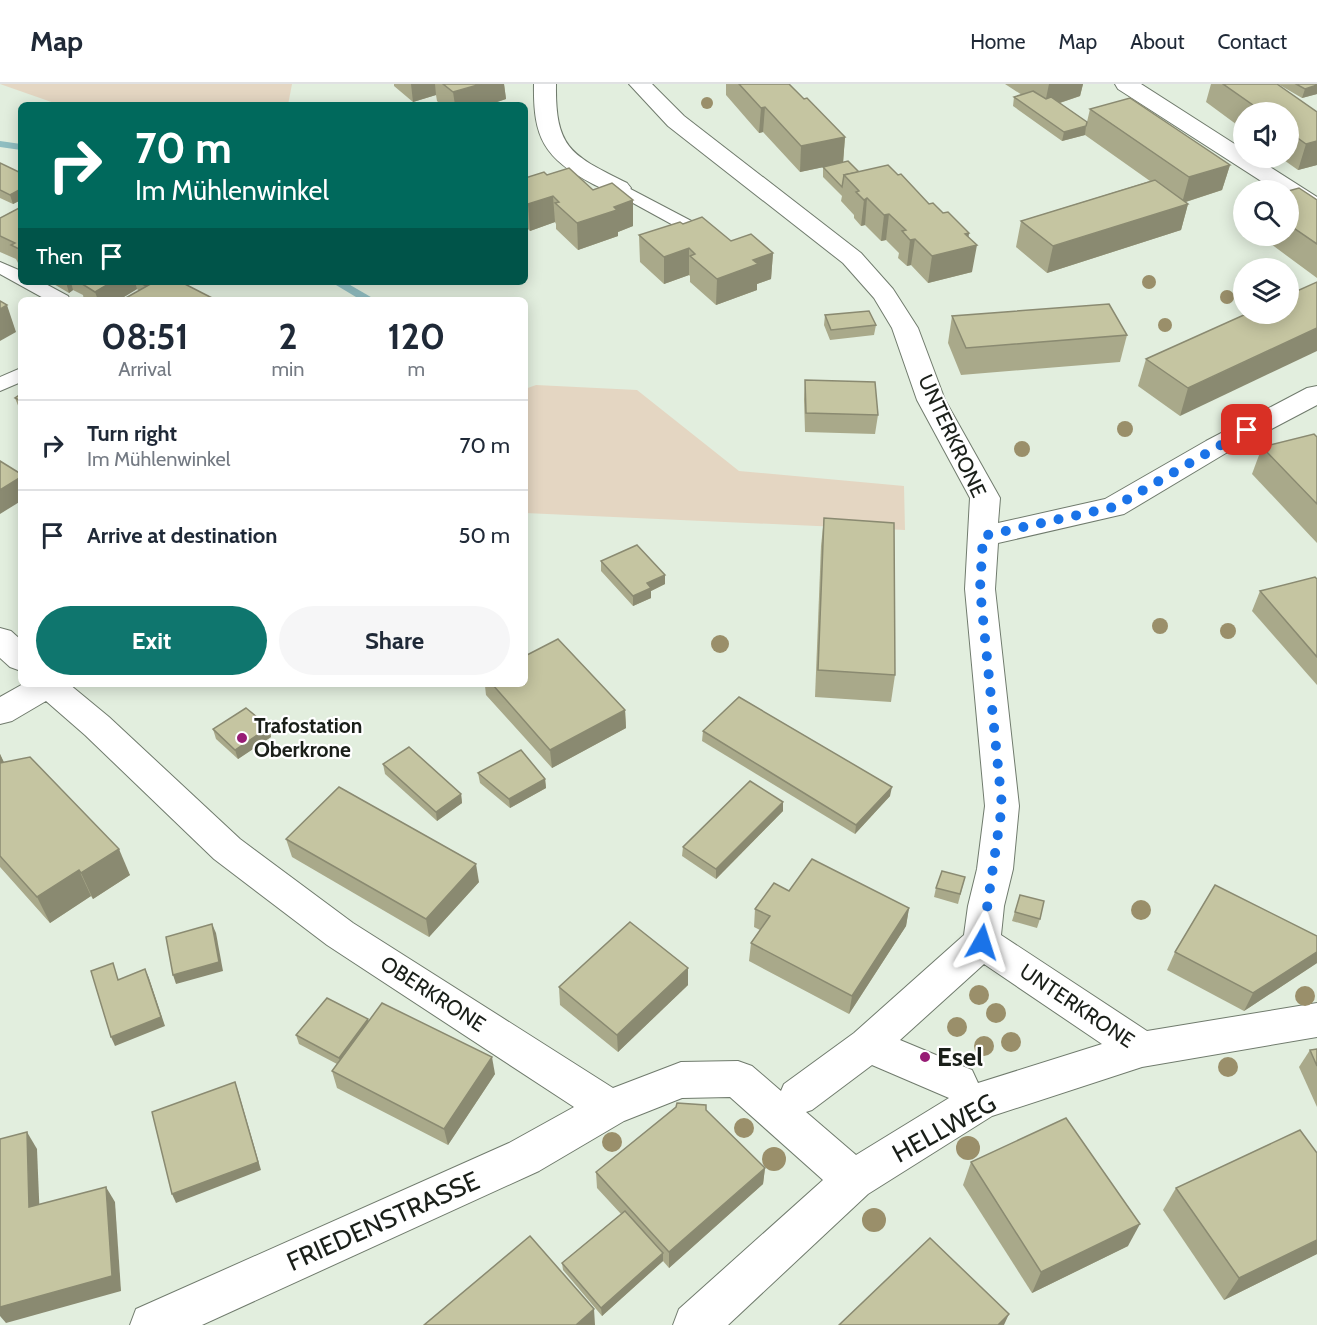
<!DOCTYPE html>
<html lang="en">
<head>
<meta charset="utf-8">
<style>
	:root { --surface:#fff; --page:#f6f6f7; --text:#1f2937; --muted:#747a83; --line:#e0e1e3; --accent:#0f766e }
	body { margin:0; font-family:Cabin,sans-serif; background:var(--page); color:var(--text); height:100vh; display:flex; flex-direction:column; font-size:22px; white-space:nowrap }
	* { box-sizing:border-box; margin:0 }
	p { font-size:20px; color:var(--muted) }
	.icon { flex:none; width:33px; height:33px; fill:none; stroke:currentColor; stroke-width:2; stroke-linecap:round; stroke-linejoin:round }
	.map { position:relative; flex:1; overflow:hidden }
	.sheet { position:absolute; left:18px; top:213px; width:510px; height:390px; display:flex; flex-direction:column; background:var(--surface); border-radius:9px; box-shadow:0 3px 15px #0003 }
	.sheet>* { flex:none }
	.hud { position:absolute; left:18px; top:18px; width:510px; height:183px; border-radius:9px; box-shadow:0 3px 15px #0003; background:#00695c; color:#fff; overflow:hidden }
	.buttons { position:absolute; left:1233px; top:18px; display:grid; gap:12px }
	.buttons a { display:grid; place-items:center; width:66px; height:66px; border-radius:50%; background:var(--surface); box-shadow:0 3px 15px #0003; font-size:30px }
	.pin { position:absolute; display:grid; place-items:center; width:51px; height:51px; color:#fff; margin:-26px; border-radius:12px; box-shadow:0 3px 9px #0006 }
	.me { position:absolute; width:66px; margin:-33px; rotate:6deg; stroke-linejoin:round; filter:drop-shadow(0 0 4px #0008) }
	.turn { display:flex; align-items:center; gap:21px; height:126px; padding:0 18px; font-size:27px }
	.turn .icon { width:78px; height:78px; stroke-width:2.5 }
	.turn b { display:block; font-size:42px; line-height:51px }
	.then { display:flex; align-items:center; height:57px; padding:0 18px; background:#0003; gap:12px; font-size:22px }
	.eta { display:flex; justify-content:space-evenly; align-items:center; height:102px; text-align:center }
	.eta b { font-size:36px; font-weight:700; line-height:42px }
	.cta { display:flex; gap:12px; margin-top:auto; padding:12px 18px }
	.cta a { flex:1; height:69px; border-radius:36px; background:var(--accent); color:#fff; font-size:24px; font-weight:700; line-height:69px; text-align:center }
	.cta a+a { background:var(--page); color:var(--text) }
	ul { padding:0; list-style:none }
	li { display:flex; align-items:center; gap:18px; height:90px; padding:0 18px; border-top:2px solid var(--line) }
	li div { flex:1 }
	li b { display:block; font-size:22px }
	li em { font-style:normal }
	header { display:flex; align-items:center; gap:36px; box-sizing:border-box; height:84px; padding:0 30px; background:var(--surface); border-bottom:2px solid var(--line) }
	header strong { font-size:28px }
	nav { display:flex; gap:33px; margin-inline-start:auto; font-size:21px }
	.map>svg:first-child { display:block }
	.green { fill:#e4d6c2 }
	.lines { fill:none; stroke-linecap:round; stroke-linejoin:round }
	.stream { fill:#90bec1; fill-rule:evenodd }
	.service-casing { stroke:#707b6d; stroke-width:2 }
	.minor-casing { stroke:#707b6d; stroke-width:2 }
	.service { fill:#fff; fill-rule:evenodd }
	.minor { fill:#fff; fill-rule:evenodd }
	.tree { fill:#9a8f6a }
	.wall { fill:#a9a98a }
	.shaded-wall { fill:#8a8a71 }
	.building { fill:#c5c5a1; stroke:#8a8a71; stroke-width:1.5 }
	.route { stroke:#1a73e8; stroke-width:10; stroke-dasharray:0 18 }
	.poi-dot { fill:#971c75; stroke:#fff; stroke-width:2 }
	.labels { text-anchor:middle; stroke-width:4.5; stroke-linejoin:round; paint-order:stroke }
	.street-label { font-size:21px; fill:#1a1f19; stroke:#fff }
	.poi-label { font-size:21px; font-weight:bold; fill:#1a1f19; stroke:#fff; text-anchor:start }
	.near-poi-label { font-size:26px; font-weight:bold; fill:#1a1f19; stroke:#fff; text-anchor:start }
	.near-street-label { font-size:26px; fill:#1a1f19; stroke:#fff }
</style>
</head>
<body>
<header>
<strong>Map</strong>
<nav><a>Home</a><a>Map</a><a>About</a><a>Contact</a></nav>
</header>
<div class="map">
<svg width="1317" height="1241" viewBox="0 0 1317 1241">
	<rect width="100%" height="100%" fill="#e2eede"/>
	<g class="green">
		<polygon points="0,0 292,0 288,21 60,21"/>
		<polygon points="536,301 637,306 739,387 904,402 905,446 525,429 525,305"/>
	</g>
	<g class="lines">
		<g class="stream">
			<polygon points="0,57 21,60 21,66 0,63"/>
			<polygon points="331,198 345,198 376,216 361,216"/>
		</g>
		<defs>
			<g id="service">
				<polygon points="619,99 718,151 721,155 718,159 706,159 613,108 611,104 613,100"/>
				<polygon points="0,178 21,187 21,198 42,198 68,212 70,216 47,216 0,190"/>
				<polygon points="21,284 21,298 0,307 0,293"/>
			</g>
			<g id="minor">
				<path d="M534 0H556C555 66 572 71 627 99L631 104 627 109C614 112 605 106 593 100 544 74 533 54 534 0Z"/>
				<path d="M629 0H652L684 32 861 169 893 205 918 244 945 316 1000 414 998 439 1105 415 1206 357 1307 304 1317 302V321L1226 369 1124 430 998 459 995 505 1019 722 1013 785 1004 822 1001 851 1147 947 1317 919V953L1142 983 992 1032 868 1110 728 1241H673L679 1225 823 1096 730 1013 682 1014 624 1037 539 1087 202 1241H130L136 1225 509 1059 574 1023 327 861 214 775 85 651 46 617 12 637 0 640V613L23 600H69L109 633 240 755 353 839 613 1004 681 978 738 977 752 982 781 1007 784 1000 854 949 964 851 968 822 977 785 985 722 965 505 970 414 917 316 892 244 874 214 843 179 668 42ZM984 880 1102 960 978 999 972 986 900 956ZM872 981 949 1014 856 1071 806 1028 812 1026Z"/>
				<polygon points="1115,0 1141,0 1244,66 1244,74 1256,74 1317,113 1317,130 1309,128 1288,115 1288,106 1275,106 1118,5"/>
				<polygon points="0,544 11,547 21,556 21,587 10,583 0,574"/>
			</g>
		</defs>
		<use href="#service" class="service-casing"/>
		<use href="#minor" class="minor-casing"/>
		<use href="#service" class="service"/>
		<use href="#minor" class="minor"/>
	</g>
	<g class="tree">
		<circle cx="707" cy="19" r="6"/>
		<circle cx="1149" cy="198" r="7"/>
		<circle cx="1227" cy="213" r="7"/>
		<circle cx="1165" cy="241" r="7"/>
		<circle cx="1125" cy="345" r="8"/>
		<circle cx="1022" cy="365" r="8"/>
		<circle cx="1160" cy="542" r="8"/>
		<circle cx="1228" cy="547" r="8"/>
		<circle cx="720" cy="560" r="9"/>
		<circle cx="1141" cy="826" r="10"/>
		<circle cx="979" cy="911" r="10"/>
		<circle cx="1305" cy="912" r="10"/>
		<circle cx="996" cy="929" r="10"/>
		<circle cx="957" cy="943" r="10"/>
		<circle cx="1011" cy="958" r="10"/>
		<circle cx="984" cy="962" r="10"/>
		<circle cx="1228" cy="983" r="10"/>
		<circle cx="744" cy="1044" r="10"/>
		<circle cx="612" cy="1058" r="10"/>
		<circle cx="968" cy="1064" r="12"/>
		<circle cx="774" cy="1075" r="12"/>
		<circle cx="874" cy="1136" r="12"/>
	</g>
	<g class="wall">
		<polygon points="394,0 504,0 506,15 491,20 491,21 441,21 437,17 436,11 413,18 394,2"/>
		<polygon points="726,0 789,0 804,15 845,53 843,79 800,88 763,48 759,49 726,11"/>
		<polygon points="1005,0 1083,0 1080,12 1060,19 1087,38 1090,25 1230,81 1222,106 1186,118 1188,120 1181,146 1047,189 1016,163 1021,137 1150,97 1085,51 1062,57 1013,22 1014,13 1022,11"/>
		<polygon points="1211,0 1277,0 1317,28 1317,81 1298,86 1281,74 1288,74 1288,28 1244,28 1244,46 1206,18"/>
		<polygon points="1278,0 1317,0 1317,10 1302,14"/>
		<polygon points="0,79 21,89 21,116 13,120 0,114"/>
		<polygon points="823,83 859,88 929,120 943,129 969,149 968,153 972,188 928,199 911,181 907,182 898,174 899,169 886,156 881,157 865,141 861,142 854,134 854,131 841,117 842,112 823,93"/>
		<polygon points="547,91 593,106 633,116 633,142 618,148 618,152 578,166 556,145 556,140 555,138 530,147 525,142 525,94"/>
		<polygon points="1288,107 1317,116 1317,194 1260,152 1288,152"/>
		<polygon points="21,123 21,181 18,179 16,175 0,168 0,134"/>
		<polygon points="683,140 731,157 773,169 771,195 757,200 757,206 716,221 690,198 690,192 689,191 664,200 640,178 639,151"/>
		<polygon points="52,198 183,198 183,199 139,207 137,205 119,216 84,216 83,211 73,206 69,209 52,199"/>
		<polygon points="1246,230 1180,332 1138,302 1146,275"/>
		<polygon points="825,231 876,241 874,251 830,256 824,241"/>
		<polygon points="952,232 1127,251 1120,278 961,291 948,259"/>
		<polygon points="805,296 878,331 875,350 805,348 804,315"/>
		<polygon points="21,310 21,329 15,314"/>
		<polygon points="1317,353 1317,459 1252,390 1262,363"/>
		<polygon points="824,434 895,591 891,618 815,613 821,462"/>
		<polygon points="601,477 665,500 651,507 651,514 633,522 601,487"/>
		<polygon points="1317,495 1317,601 1252,527 1260,507"/>
		<polygon points="528,570 625,626 626,644 552,684 486,611 485,602 484,600 525,600"/>
		<polygon points="269,643 271,653 238,675 216,655 213,645"/>
		<polygon points="703,647 890,712 855,750 702,657"/>
		<polygon points="0,670 4,679 130,791 93,815 91,812 50,839 0,783"/>
		<polygon points="383,680 461,710 462,719 437,737 385,690"/>
		<polygon points="478,689 545,695 546,704 510,724 480,699"/>
		<polygon points="783,718 783,727 716,795 682,772 683,763"/>
		<polygon points="286,755 479,798 429,853 292,773"/>
		<polygon points="965,793 958,820 934,813 936,804"/>
		<polygon points="789,807 909,824 906,842 849,930 749,877 751,859 760,846 754,843 755,825"/>
		<polygon points="1020,811 1040,835 1037,844 1012,837"/>
		<polygon points="1317,852 1317,879 1244,927 1167,886 1175,868"/>
		<polygon points="688,884 688,901 618,968 560,921 559,903"/>
		<polygon points="369,937 495,990 448,1061 337,1004 332,987 337,980 299,960 296,951"/>
		<polygon points="1317,965 1317,1023 1299,983 1310,966"/>
		<polygon points="706,1026 765,1084 763,1100 669,1184 663,1177 602,1232 563,1186 562,1179 621,1130 597,1104 596,1088"/>
		<polygon points="971,1078 1128,1162 1032,1209 963,1101"/>
		<polygon points="1176,1104 1317,1170 1224,1216 1163,1126"/>
	</g>
	<g class="shaded-wall">
		<polygon points="411,0 435,0 436,11 413,18"/>
		<polygon points="481,0 504,0 506,15 491,20 491,21 455,21 453,8"/>
		<polygon points="1049,0 1083,0 1080,12 1044,24"/>
		<polygon points="1317,1 1317,10 1302,14 1305,5"/>
		<polygon points="765,23 763,48 759,49 761,24"/>
		<polygon points="1086,42 1085,51 1062,57 1064,48"/>
		<polygon points="845,53 843,79 800,88 801,62"/>
		<polygon points="1317,57 1317,81 1298,86 1306,60"/>
		<polygon points="1230,81 1222,106 1182,119 1189,93"/>
		<polygon points="21,105 21,116 13,120 10,111"/>
		<polygon points="553,112 555,138 530,147 528,120"/>
		<polygon points="867,114 865,141 861,142 864,116"/>
		<polygon points="633,116 633,142 618,148 618,152 578,166 577,139 614,123"/>
		<polygon points="1188,120 1181,146 1047,189 1053,162"/>
		<polygon points="889,130 886,156 881,157 884,131"/>
		<polygon points="969,149 967,164 977,161 972,188 928,199 932,172 965,150"/>
		<polygon points="915,155 911,181 907,182 910,156"/>
		<polygon points="689,164 689,191 664,200 664,173"/>
		<polygon points="773,169 771,195 757,200 757,206 716,221 717,195 753,176"/>
		<polygon points="66,198 71,198 73,206 69,209"/>
		<polygon points="112,198 135,198 137,205 119,216 98,216 95,208"/>
		<polygon points="7,221 16,248 0,257 0,225"/>
		<polygon points="1317,244 1317,267 1180,332 1188,304"/>
		<polygon points="21,393 21,417 0,430 0,406"/>
		<polygon points="665,491 665,500 651,507 651,514 633,522 633,512 647,499"/>
		<polygon points="625,626 626,644 552,684 550,666"/>
		<polygon points="269,643 271,653 238,675 235,666"/>
		<polygon points="0,670 11,693 0,680"/>
		<polygon points="545,695 546,704 510,724 509,715"/>
		<polygon points="892,703 890,712 855,750 856,741"/>
		<polygon points="461,710 462,719 437,737 436,728"/>
		<polygon points="783,718 783,727 716,795 716,785"/>
		<polygon points="119,765 130,791 93,815 81,789"/>
		<polygon points="476,780 479,798 429,853 426,835"/>
		<polygon points="79,786 91,812 50,839 37,813"/>
		<polygon points="909,824 906,842 849,930 852,912"/>
		<polygon points="212,840 216,849 223,887 176,900 173,891"/>
		<polygon points="1317,868 1317,879 1244,927 1253,909"/>
		<polygon points="688,884 688,901 618,968 617,951"/>
		<polygon points="145,885 149,894 165,942 115,962 111,953"/>
		<polygon points="368,935 371,944 342,983 339,974"/>
		<polygon points="492,973 495,990 448,1061 444,1045"/>
		<polygon points="235,998 238,1007 261,1086 176,1119 172,1110"/>
		<polygon points="27,1048 37,1065 40,1138 29,1123"/>
		<polygon points="765,1084 763,1100 669,1184 669,1168"/>
		<polygon points="106,1103 115,1118 121,1207 6,1239 0,1232 0,1223"/>
		<polygon points="1140,1140 1128,1162 1032,1209 1041,1188"/>
		<polygon points="1317,1156 1317,1170 1224,1216 1239,1194"/>
		<polygon points="663,1169 663,1177 602,1232 601,1224"/>
		<polygon points="594,1225 595,1241 576,1241"/>
		<polygon points="1009,1230 1004,1241 998,1241"/>
	</g>
	<g class="building">
		<polygon points="443,0 481,0 453,8"/>
		<polygon points="739,0 789,0 804,15 807,14 845,53 801,62 765,23 761,24"/>
		<polygon points="1223,0 1277,0 1317,28 1317,57 1306,60 1288,47 1288,28 1263,28"/>
		<polygon points="1296,0 1317,0 1317,1 1305,5"/>
		<polygon points="1033,7 1046,15 1051,13 1087,38 1086,42 1064,48 1014,13"/>
		<polygon points="1130,14 1230,81 1189,93 1090,25"/>
		<polygon points="848,77 859,88 844,91 842,103 823,83"/>
		<polygon points="0,79 21,89 21,105 10,111 0,106"/>
		<polygon points="888,81 898,91 901,90 929,120 933,119 943,129 948,128 969,149 965,150 977,161 932,172 915,155 910,156 902,147 906,146 889,130 884,131 867,114 864,116 856,108 859,107 844,91"/>
		<polygon points="569,84 593,106 612,99 633,116 614,123 617,126 577,139 555,119 559,118 553,112 528,120 525,118 525,94 544,88 547,91"/>
		<polygon points="1155,96 1188,120 1053,162 1021,137"/>
		<polygon points="1299,104 1317,116 1317,160 1288,140 1288,107"/>
		<polygon points="21,123 21,166 11,161 15,159 0,152 0,134"/>
		<polygon points="702,133 731,157 751,150 773,169 753,176 758,180 717,195 690,172 695,170 689,164 664,173 639,151 680,138 683,140"/>
		<polygon points="79,198 112,198 95,208"/>
		<polygon points="138,198 154,198 146,202"/>
		<polygon points="154,198 181,198 216,216 122,216"/>
		<polygon points="1317,198 1317,244 1188,304 1146,275 1246,230 1288,230 1288,211"/>
		<polygon points="0,217 7,221 0,225"/>
		<polygon points="1109,220 1127,251 966,264 952,232"/>
		<polygon points="869,227 876,241 831,246 825,231"/>
		<polygon points="805,296 875,298 878,331 806,329"/>
		<polygon points="21,310 21,317 15,314"/>
		<polygon points="1314,350 1317,353 1317,420 1262,363"/>
		<polygon points="0,377 21,390 21,393 0,406"/>
		<polygon points="824,434 894,439 895,591 818,586"/>
		<polygon points="637,461 665,491 647,499 651,504 633,512 601,477"/>
		<polygon points="1315,493 1317,495 1317,573 1260,507"/>
		<polygon points="558,555 625,626 550,666 492,600 525,600 525,572"/>
		<polygon points="739,613 892,703 856,741 703,647"/>
		<polygon points="246,624 269,643 235,666 213,645"/>
		<polygon points="409,663 461,710 436,728 383,680"/>
		<polygon points="521,666 545,695 509,715 478,689"/>
		<polygon points="30,673 119,765 81,789 79,786 37,813 0,772 0,679"/>
		<polygon points="750,697 783,718 716,785 683,763"/>
		<polygon points="339,703 476,780 426,835 286,755"/>
		<polygon points="812,775 909,824 852,912 751,859 770,832 755,825 774,799 789,807"/>
		<polygon points="942,787 965,793 960,810 936,804"/>
		<polygon points="1215,801 1317,852 1317,868 1253,909 1175,868"/>
		<polygon points="1020,811 1044,817 1040,835 1015,828"/>
		<polygon points="630,838 688,884 617,951 559,903"/>
		<polygon points="212,840 219,878 173,891 166,853"/>
		<polygon points="113,879 118,896 145,885 161,933 111,953 91,887"/>
		<polygon points="327,914 368,935 339,974 296,951"/>
		<polygon points="382,919 492,973 444,1045 332,987"/>
		<polygon points="1317,965 1317,982 1310,966"/>
		<polygon points="235,998 258,1078 172,1110 152,1028"/>
		<polygon points="677,1019 706,1021 706,1026 765,1084 669,1168 596,1088 676,1023"/>
		<polygon points="1066,1034 1140,1140 1041,1188 971,1078"/>
		<polygon points="1300,1046 1317,1069 1317,1156 1239,1194 1176,1104"/>
		<polygon points="27,1048 29,1123 106,1103 112,1192 0,1223 0,1055"/>
		<polygon points="625,1127 663,1169 601,1224 562,1179"/>
		<polygon points="530,1152 594,1225 576,1241 424,1241"/>
		<polygon points="930,1154 1009,1230 998,1241 839,1241"/>
	</g>
	<g class="lines">
		<polyline class="route" points="982,858 1002,722 980,505 983,452 1114,423 1247,346"/>
	</g>
	<g class="poi-dot">
		<circle cx="242" cy="654" r="6"/>
		<circle cx="925" cy="973" r="6"/>
	</g>
	<g class="labels">
		<g class="street-label">
			<text transform="translate(952 352) rotate(65)" y="7">UNTERKRONE</text>
			<text transform="translate(433 910) rotate(33)" y="7">OBERKRONE</text>
			<text transform="translate(1077 922) rotate(34)" y="7">UNTERKRONE</text>
		</g>
		<g class="poi-label">
			<text x="254" y="649">Trafostation<tspan x="254" dy="24">Oberkrone</tspan></text>
		</g>
		<g class="near-poi-label">
			<text x="937" y="982">Esel</text>
		</g>
		<g class="near-street-label">
			<text transform="translate(944 1044) rotate(-29)" y="9">HELLWEG</text>
			<text transform="translate(383 1137) rotate(-24)" y="9">FRIEDENSTRASSE</text>
		</g>
	</g>
</svg>
<div class="buttons">
<a><svg class="icon" aria-label="sound" viewBox="0 0 24 24"><path d="M4 9h4l5-4v14l-5-4H4zM17 9q2 3 0 6"/></svg></a>
<a><svg class="icon" aria-label="search" viewBox="0 0 24 24"><circle cx="10" cy="10" r="6"/><path d="M15 15l6 6"/></svg></a>
<a><svg class="icon" aria-label="layers" viewBox="0 0 24 24"><path d="M12 4l9 5-9 5-9-5zM3 14l9 5 9-5"/></svg></a>
</div>
<div class="pin" style="left:1247px;top:346px;background:#d93025"><svg class="icon" aria-label="arrive" viewBox="0 0 24 24"><path d="M6 21V4h12l-3 4 3 4H6"/></svg></div>
<svg class="me" style="left:982px;top:858px" viewBox="-20 -20 40 40"><path d="M0-17L14 15 0 8-14 15z" fill="#1a73e8" stroke="#fff" stroke-width="4"/></svg>
<div class="hud">
<div class="turn"><svg class="icon" aria-label="right" viewBox="0 0 24 24"><path d="M7 20v-9h11M14 6l5 5-5 5"/></svg><div><b>70 m</b>Im Mühlenwinkel</div></div>
<div class="then">Then<svg class="icon" aria-label="arrive" viewBox="0 0 24 24"><path d="M6 21V4h12l-3 4 3 4H6"/></svg></div>
</div>
<section class="sheet">
<div class="eta">
<div><b>08:51</b><p>Arrival</p></div>
<div><b>2</b><p>min</p></div>
<div><b>120</b><p>m</p></div>
</div>
<ul>
<li><svg class="icon" aria-label="right" viewBox="0 0 24 24"><path d="M7 20v-9h11M14 6l5 5-5 5"/></svg><div><b>Turn right</b><p>Im Mühlenwinkel</p></div><em>70 m</em></li>
<li><svg class="icon" aria-label="arrive" viewBox="0 0 24 24"><path d="M6 21V4h12l-3 4 3 4H6"/></svg><div><b>Arrive at destination</b></div><em>50 m</em></li>
</ul>
<div class="cta"><a>Exit</a><a>Share</a></div>
</section>
</div>
</body>
</html>
